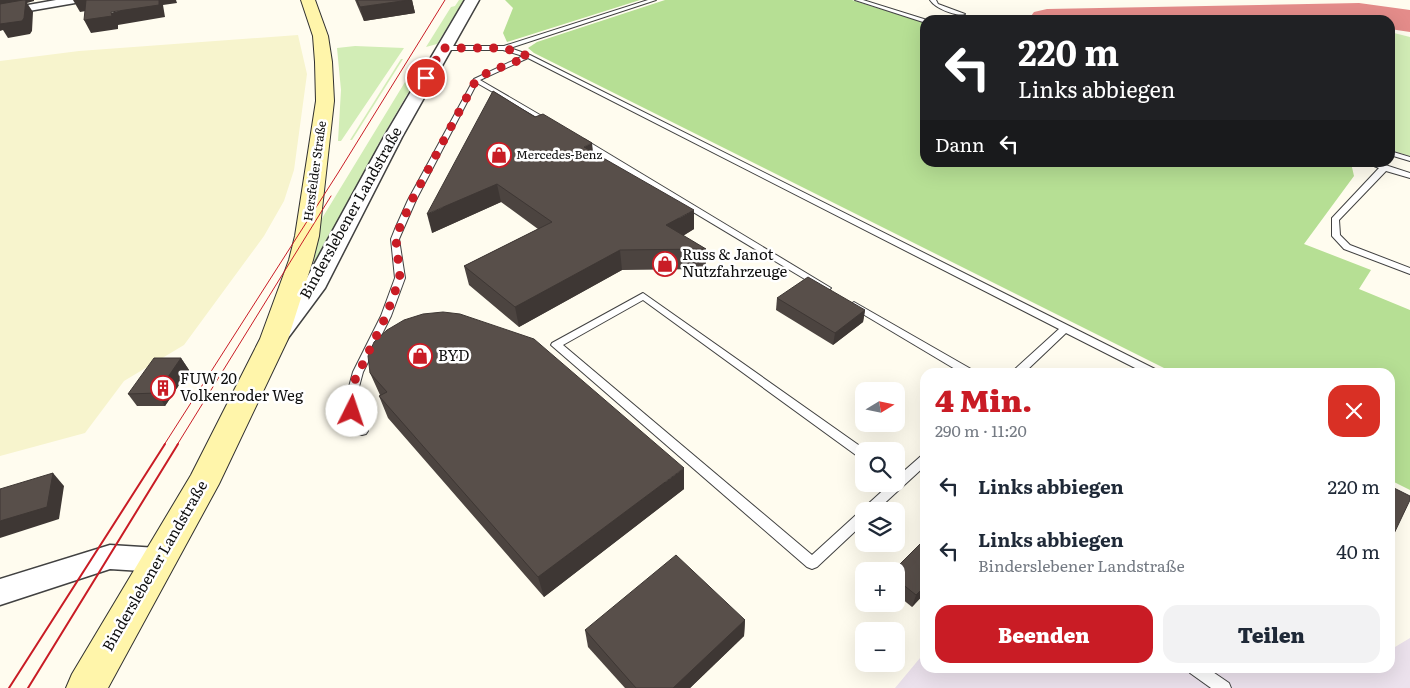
<!DOCTYPE html>
<html lang="de">
<head>
<meta charset="utf-8">
<style>
	:root { --surface:#fff; --page:#f2f2f3; --text:#1f2937; --muted:#747a83; --accent:#c91c25 }
	body { margin:0; font-family:Literata,serif; background:var(--page); color:var(--text); height:100vh; display:flex; flex-direction:column; font-size:19px; white-space:nowrap }
	* { box-sizing:border-box; margin:0 }
	p { font-size:16px; color:var(--muted) }
	.icon { flex:none; width:28px; height:28px; fill:none; stroke:currentColor; stroke-width:2; stroke-linecap:round; stroke-linejoin:round }
	.map { position:relative; flex:1; overflow:hidden }
	.drawer { position:absolute; left:920px; top:368px; width:475px; height:305px; display:flex; flex-direction:column; background:var(--surface); border-radius:15px; box-shadow:0 5px 20px #0002 }
	.drawer>* { flex:none }
	.guide { position:absolute; left:920px; top:15px; width:475px; height:152px; border-radius:15px; box-shadow:0 5px 20px #0002; background:#202124; color:#fff; overflow:hidden }
	.needle { width:32px; rotate:80deg }
	.tools { position:absolute; left:855px; top:382px; display:grid; gap:10px }
	.tools a { display:grid; place-items:center; width:50px; height:50px; border-radius:10px; background:var(--surface); box-shadow:0 5px 20px #0002; font-size:25px }
	.pin { position:absolute; display:grid; place-items:center; width:42px; height:42px; color:#fff; margin:-21px; border:2px solid #fff; border-radius:50%; box-shadow:0 1px 5px #0007 }
	.me { position:absolute; width:55px; margin:-28px; rotate:4deg; stroke-linejoin:round; filter:drop-shadow(0 0 4px #0008) }
	.turn { display:flex; align-items:center; gap:18px; height:105px; padding:0 15px; font-size:22px }
	.turn .icon { width:65px; height:65px; stroke-width:2.5 }
	.turn b { display:block; font-size:35px; line-height:42px }
	.then { display:flex; align-items:center; height:48px; padding:0 15px; background:#0003; gap:10px; font-size:19px }
	.round { display:grid; place-items:center; flex:none; width:52px; height:52px; border-radius:15px; background:var(--page) }
	.head { display:flex; align-items:center; justify-content:space-between; height:85px; padding:0 15px }
	h1 { font-size:30px; font-weight:800; line-height:38px; color:var(--accent) }
	.button { display:flex; gap:10px; margin-top:auto; padding:10px 15px }
	.button a { flex:1; height:58px; border-radius:15px; background:var(--accent); color:#fff; font-size:20px; font-weight:800; line-height:58px; text-align:center }
	.button a+a { background:var(--page); color:var(--text) }
	ul { padding:0; list-style:none }
	li { display:flex; align-items:center; gap:15px; height:65px; padding:0 15px }
	li div { flex:1 }
	li b { display:block; font-size:19px }
	li em { font-style:normal }
	.map>svg:first-child { display:block }
	.industrial { fill:#ece2ed }
	.farmland { fill:#f7f4cd }
	.green { fill:#d2edb6 }
	.forest { fill:#b6df94 }
	.lines { fill:none; stroke-linecap:round; stroke-linejoin:round }
	.taxiway { fill:#e48c8a; fill-rule:evenodd }
	.service-casing { stroke:#414141; stroke-width:2 }
	.minor-casing { stroke:#414141; stroke-width:3 }
	.tertiary-casing { stroke:#414141; stroke-width:3 }
	.secondary-casing { stroke:#303030; stroke-width:2 }
	.service { fill:#fff; fill-rule:evenodd }
	.minor { fill:#fff; fill-rule:evenodd }
	.tertiary { fill:#fff; fill-rule:evenodd }
	.secondary { fill:#fff5aa; fill-rule:evenodd }
	.tram-far1 { stroke:#c91c25; stroke-width:1 }
	.tram { stroke:#c91c25; stroke-width:2 }
	.wall { fill:#4c4440 }
	.shaded-wall { fill:#3e3734 }
	.building { fill:#584f4a; stroke:#3e3734 }
	.route { stroke:#c91c25; stroke-width:9; stroke-dasharray:0 16.2 }
	.labels { text-anchor:middle; stroke-width:5; stroke-linejoin:round; paint-order:stroke }
	.far-poi-label { font-size:12px; fill:#0e0e0e; stroke:#fff; text-anchor:start }
	.far-street-label { font-size:12px; fill:#0e0e0e; stroke:#fff }
	.street-label { font-size:15px; fill:#0e0e0e; stroke:#fff }
	.poi-label { font-size:15px; fill:#0e0e0e; stroke:#fff; text-anchor:start }
</style>
</head>
<body>
<div class="map">
<svg width="1410" height="688" viewBox="0 0 1410 688">
	<rect width="100%" height="100%" fill="#fffcef"/>
	<polygon class="industrial" points="1410,638 1410,688 895,688 925,652 925,668 1390,668 1390,650"/>
	<polygon class="farmland" points="298,35 307,74 294,170 284,201 264,236 184,345 124,381 85,433 0,456 0,61 79,51"/>
	<g class="green">
		<polygon points="459,0 464,0 437,44 426,47 451,7 455,6"/>
		<polygon points="1390,32 1410,37 1410,156 1390,150"/>
		<polygon points="355,46 404,48 341,141 338,141 341,90 337,48"/>
		<polygon points="401,59 403,59 352,140 350,140"/>
		<polygon points="419,59 426,62 377,146 379,155 316,262 314,261 321,220"/>
	</g>
	<g class="forest">
		<polygon points="505,0 640,0 507,42 503,33 513,8"/>
		<polygon points="665,0 852,0 925,23 925,162 1351,163 1354,176 1304,244 1371,270 1359,289 1410,310 1410,490 1390,480 1390,372 1172,372 534,53 528,48 537,42"/>
	</g>
	<g class="lines">
		<polygon class="taxiway" points="1359,3 1410,10 1410,32 1390,29 1390,20 1028,20 1034,12 1047,9"/>
		<defs>
			<g id="service">
				<polygon points="648,0 656,0 510,48 530,55 1155,369 1156,372 1143,372 1066,333 1025,372 1014,372 1015,369 1059,329 528,58 480,80 552,122 547,123 477,83 416,200 399,239 405,278 391,316 363,372 356,398 357,411 368,431 366,434 362,435 358,434 347,411 346,398 353,372 381,316 395,278 391,239 395,229 408,200 474,79 523,56 503,50 443,50 440,48 443,46 504,46"/>
				<polygon points="855,0 863,0 927,20 925,20 925,23 923,22"/>
				<path d="M930 0H936L938 4 965 14C956 17 935 8 930 0Z"/>
				<polygon points="578,139 584,139 831,288 829,290 823,290 578,143"/>
				<polygon points="1390,151 1410,157 1410,161 1390,155"/>
				<polygon points="1364,162 1376,162 1410,173 1410,178 1386,171 1339,220 1340,235 1350,245 1410,268 1410,274 1344,249 1332,236 1332,218 1379,168"/>
				<polygon points="643,293 867,451 864,451 864,459 860,458 643,300 563,345 812,555 890,484 896,484 896,478 921,456 925,454 925,466 876,511 864,511 864,523 817,567 812,569 807,567 551,345 552,343"/>
				<polygon points="854,302 971,369 972,372 960,372 851,307 849,305"/>
				<polygon points="1188,668 1207,668 1229,683 1231,688 1211,688 1190,673"/>
			</g>
			<g id="minor">
				<polygon points="56,0 81,0 75,3 0,16 0,10"/>
				<polygon points="110,545 158,548 168,551 172,560 168,569 158,572 110,569 0,605 0,579"/>
			</g>
			<polygon id="tertiary" points="465,0 479,0 402,137 325,288 285,342 276,345 267,342 263,336 303,285 384,137"/>
			<polygon id="secondary" points="301,0 315,0 328,36 332,62 334,101 319,236 313,260 288,339 219,484 108,688 66,688 72,674 191,475 260,339 289,260 295,236 316,101 315,62 313,36"/>
		</defs>
		<use href="#service" class="service-casing"/>
		<use href="#minor" class="minor-casing"/>
		<use href="#tertiary" class="tertiary-casing"/>
		<use href="#secondary" class="secondary-casing"/>
		<use href="#service" class="service"/>
		<use href="#minor" class="minor"/>
		<use href="#tertiary" class="tertiary"/>
		<use href="#secondary" class="secondary"/>
		<g class="tram-far1">
			<polyline points="164,445 338,173 445,0"/>
			<polyline points="177,445 331,196"/>
		</g>
		<g class="tram">
			<polyline points="9,688 165,444"/>
			<polyline points="28,688 178,444"/>
		</g>
	</g>
	<g class="wall">
		<polygon points="355,0 412,0 415,13 364,21"/>
		<polygon points="493,91 593,152 694,229 683,236 706,249 706,269 622,270 519,327 469,285 464,266 538,229 501,202 432,233"/>
		<polygon points="777,298 865,310 863,322 833,345 776,310"/>
		<polygon points="181,358 189,370 165,406 137,406 128,394"/>
		<polygon points="370,373 684,489 544,597 388,418 379,396 380,395"/>
		<polygon points="896,571 925,593 912,607 896,594"/>
		<polygon points="745,620 744,636 690,688 625,688 588,647 585,630"/>
	</g>
	<g class="shaded-wall">
		<polygon points="0,0 34,0 34,1 27,3 33,12 32,31 30,34 8,38 3,30 0,31"/>
		<polygon points="73,0 87,0 92,10 80,12"/>
		<polygon points="159,0 176,0 177,3 163,5 165,17 118,25 118,29 91,33 84,20"/>
		<polygon points="409,0 412,0 415,13 364,21 360,7"/>
		<polygon points="592,143 594,161 584,147"/>
		<polygon points="497,184 501,202 432,233 427,214"/>
		<polygon points="694,210 694,229 667,245 666,225"/>
		<polygon points="620,250 622,270 519,327 515,307"/>
		<polygon points="865,310 863,322 833,345 835,333"/>
		<polygon points="181,358 189,370 165,406 157,393"/>
		<polygon points="684,468 684,489 544,597 538,577"/>
		<polygon points="53,473 64,486 59,519 0,538 0,521"/>
		<polygon points="925,586 925,593 912,607 916,595"/>
		<polygon points="745,620 744,636 690,688 673,688"/>
	</g>
	<g class="building">
		<polygon points="23,0 26,0 24,18 22,21 0,24 0,4"/>
		<polygon points="86,0 159,0 159,5 111,12 112,16 84,20"/>
		<polygon points="357,0 409,0 360,7"/>
		<polygon points="493,91 535,117 543,114 592,143 584,147 694,210 666,225 706,249 620,250 515,307 464,266 552,222 497,184 427,214"/>
		<polygon points="808,277 865,310 835,333 777,298"/>
		<polygon points="443,312 460,314 534,339 684,468 538,577 379,396 387,392 370,373 368,356 374,342 387,330 404,320 423,314"/>
		<polygon points="154,358 181,358 157,393 128,394"/>
		<polygon points="53,473 47,507 0,521 0,489"/>
		<polygon points="1390,486 1410,496 1410,500 1390,542"/>
		<polygon points="925,539 925,586 916,595 896,579 896,571 893,571"/>
		<polygon points="676,555 745,620 673,688 636,688 585,630"/>
	</g>
	<g class="lines">
		<path class="route" d="M352 411 351 398 354 382 386 316 400 278 396 240 399 229 412 200 476 80C490 69 511 65 528 56L504 48H443L426 78"/>
	</g>
	<defs>
		<symbol id="shop-ring" viewBox="-11 -11 22 22"><circle r="9.5" fill="#fff" stroke="#c91c25" stroke-width="1.5"/><path d="M-5-2.5h2.3a2.7 3.5 0 0 1 5.4 0H5L5.5 6h-11ZM-1.5-2.5h3a1.5 2.3 0 0 0-3 0Z" fill="#c91c25"/></symbol>
		<symbol id="building-ring" viewBox="-11 -11 22 22"><circle r="9.5" fill="#fff" stroke="#c91c25" stroke-width="1.5"/><path d="M-4-6H4V6H1V3H-1V6H-4ZM-2.5-4.3h1.7v1.8h-1.7ZM.8-4.3h1.7v1.8H.8ZM-2.5-1h1.7V.8h-1.7ZM.8-1h1.7V.8H.8Z" fill="#c91c25"/></symbol>
	</defs>
	<g fill-rule="evenodd">
		<use href="#shop-ring" x="485" y="141" width="28" height="28"/>
		<use href="#shop-ring" x="651" y="250" width="28" height="28"/>
		<use href="#shop-ring" x="406" y="342" width="28" height="28"/>
		<use href="#building-ring" x="149" y="374" width="28" height="28"/>
	</g>
	<g class="labels">
		<g class="far-poi-label">
			<text x="516" y="159">Mercedes-Benz</text>
		</g>
		<g class="far-street-label">
			<text transform="translate(315 171) rotate(-82)" y="4">Hersfelder Straße</text>
		</g>
		<g class="street-label">
			<text transform="translate(351 213) rotate(-61)" y="5">Binderslebener Landstraße</text>
			<text transform="translate(155 566) rotate(-60)" y="5">Binderslebener Landstraße</text>
		</g>
		<g class="poi-label">
			<text x="682" y="260">Russ &amp; Janot<tspan x="682" dy="17">Nutzfahrzeuge</tspan></text>
			<text x="438" y="361">BYD</text>
			<text x="180" y="384">FUW 20<tspan x="180" dy="17">Volkenroder Weg</tspan></text>
		</g>
	</g>
</svg>
<div class="tools">
<a><svg class="needle" viewBox="-14 -14 28 28"><path d="M0-13l5 13h-10z" fill="#e53935"/><path d="M0 13l5-13h-10z" fill="#747a83"/></svg></a>
<a><svg class="icon" aria-label="search" viewBox="0 0 24 24"><circle cx="10" cy="10" r="6"/><path d="M15 15l6 6"/></svg></a>
<a><svg class="icon" aria-label="layers" viewBox="0 0 24 24"><path d="M12 4l9 5-9 5-9-5zM3 14l9 5 9-5"/></svg></a>
<a>+</a>
<a>−</a>
</div>
<div class="pin" style="left:426px;top:78px;background:#d93025"><svg class="icon" aria-label="arrive" viewBox="0 0 24 24"><path d="M6 21V4h12l-3 4 3 4H6"/></svg></div>
<svg class="me" style="left:352px;top:411px" viewBox="-20 -20 40 40"><circle r="19" fill="#fff"/><path d="M0-13L10 11 0 6-10 11z" fill="#c91c25"/></svg>
<div class="guide">
<div class="turn"><svg class="icon" aria-label="left" viewBox="0 0 24 24"><path d="M17 20v-9H6M10 6l-5 5 5 5"/></svg><div><b>220 m</b>Links abbiegen</div></div>
<div class="then">Dann<svg class="icon" aria-label="left" viewBox="0 0 24 24"><path d="M17 20v-9H6M10 6l-5 5 5 5"/></svg></div>
</div>
<section class="drawer">
<div class="head"><div><h1>4 Min.</h1><p>290 m · 11:20</p></div><a class="round" style="background:#d93025;color:#fff"><svg class="icon" aria-label="close" viewBox="0 0 24 24"><path d="M6 6l12 12M18 6L6 18"/></svg></a></div>
<ul>
<li><svg class="icon" aria-label="left" viewBox="0 0 24 24"><path d="M17 20v-9H6M10 6l-5 5 5 5"/></svg><div><b>Links abbiegen</b></div><em>220 m</em></li>
<li><svg class="icon" aria-label="left" viewBox="0 0 24 24"><path d="M17 20v-9H6M10 6l-5 5 5 5"/></svg><div><b>Links abbiegen</b><p>Binderslebener Landstraße</p></div><em>40 m</em></li>
</ul>
<div class="button"><a>Beenden</a><a>Teilen</a></div>
</section>
</div>
</body>
</html>
